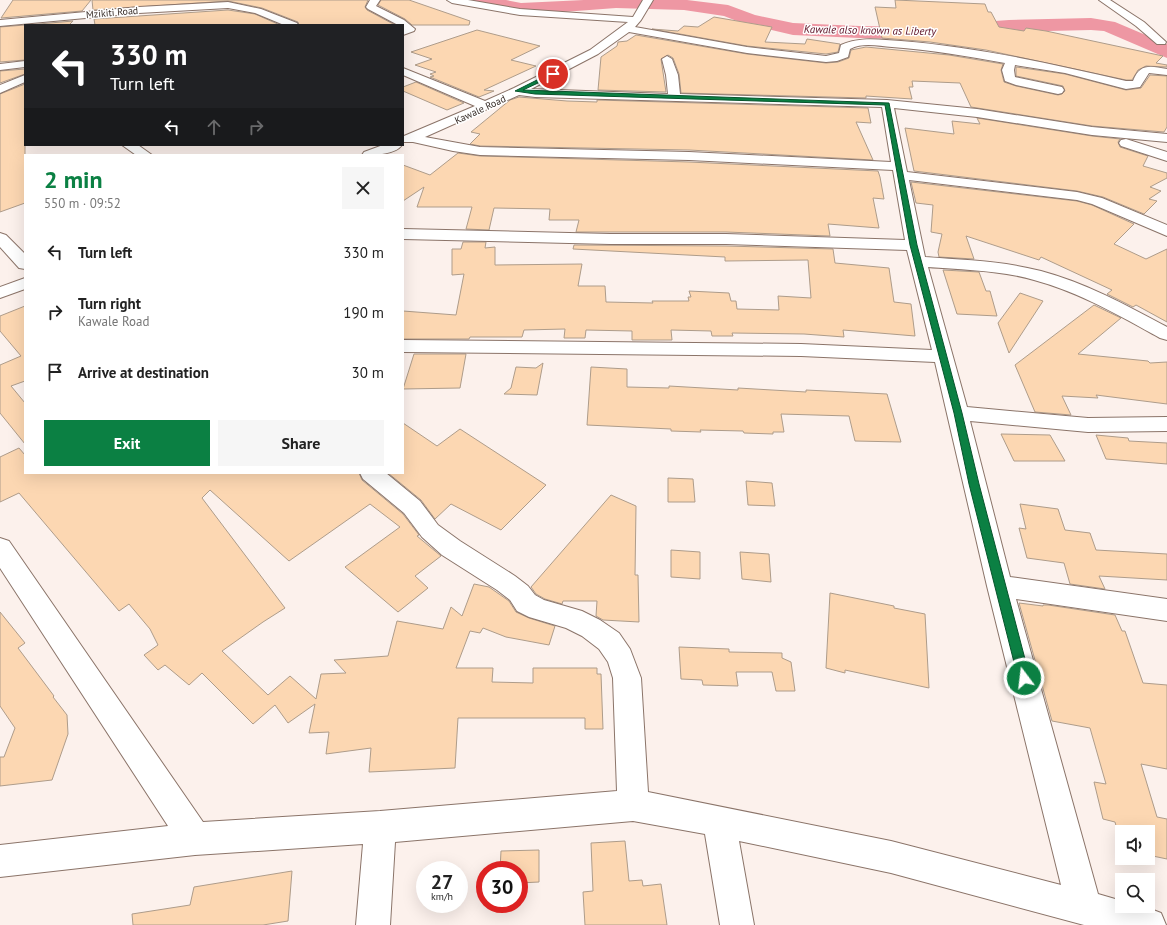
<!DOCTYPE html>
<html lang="en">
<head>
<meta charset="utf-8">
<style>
	:root { --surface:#fff; --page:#f6f6f6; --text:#222; --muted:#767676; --accent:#0b8043 }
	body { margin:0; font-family:"PT Sans",sans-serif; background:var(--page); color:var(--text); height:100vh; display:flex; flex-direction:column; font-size:15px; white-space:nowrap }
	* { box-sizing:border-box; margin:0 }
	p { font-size:13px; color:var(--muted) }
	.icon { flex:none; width:22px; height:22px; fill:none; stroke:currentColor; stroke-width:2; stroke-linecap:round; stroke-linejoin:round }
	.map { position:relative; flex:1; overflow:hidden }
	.sheet { position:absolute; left:24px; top:154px; width:380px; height:320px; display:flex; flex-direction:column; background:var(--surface); border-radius:0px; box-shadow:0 4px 16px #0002 }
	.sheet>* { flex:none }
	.top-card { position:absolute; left:24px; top:24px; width:380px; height:122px; border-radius:0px; box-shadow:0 4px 16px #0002; background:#202124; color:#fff; overflow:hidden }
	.controls { position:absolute; left:1115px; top:825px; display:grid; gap:8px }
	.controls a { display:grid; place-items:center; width:40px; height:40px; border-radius:0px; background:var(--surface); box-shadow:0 4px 16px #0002; font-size:20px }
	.speed { position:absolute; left:416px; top:861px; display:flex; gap:8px; font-size:20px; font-weight:700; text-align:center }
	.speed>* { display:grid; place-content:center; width:52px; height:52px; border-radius:50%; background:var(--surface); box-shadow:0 4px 16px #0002; line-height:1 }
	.speed small { font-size:10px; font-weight:400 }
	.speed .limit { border:6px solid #d22; background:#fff; color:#111 }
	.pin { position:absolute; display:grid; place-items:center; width:34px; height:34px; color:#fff; margin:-17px; border:2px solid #fff; border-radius:50%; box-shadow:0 1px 4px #0007 }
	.me { position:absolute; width:44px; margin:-22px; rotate:345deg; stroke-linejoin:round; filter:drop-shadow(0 0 3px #0008) }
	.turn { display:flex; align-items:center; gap:14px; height:84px; padding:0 20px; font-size:18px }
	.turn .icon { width:52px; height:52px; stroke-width:2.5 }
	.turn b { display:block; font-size:28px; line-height:34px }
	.lanes { display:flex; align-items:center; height:38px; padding:0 20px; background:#0003; justify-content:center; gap:20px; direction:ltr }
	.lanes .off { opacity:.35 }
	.round { display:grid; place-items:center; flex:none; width:42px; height:42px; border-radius:0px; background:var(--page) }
	.headline { display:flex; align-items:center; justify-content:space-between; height:68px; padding:0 20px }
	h1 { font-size:24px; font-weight:600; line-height:30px; color:var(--accent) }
	.primary-button { display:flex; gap:8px; margin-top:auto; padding:8px 20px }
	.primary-button a { flex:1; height:46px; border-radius:0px; background:var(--accent); color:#fff; font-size:16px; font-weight:600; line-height:46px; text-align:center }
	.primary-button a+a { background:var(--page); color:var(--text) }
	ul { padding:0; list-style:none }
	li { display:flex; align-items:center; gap:12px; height:60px; padding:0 20px }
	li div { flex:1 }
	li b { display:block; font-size:15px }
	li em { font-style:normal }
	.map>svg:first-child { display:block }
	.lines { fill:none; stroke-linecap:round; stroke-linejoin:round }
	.river { fill:#ee97a3; fill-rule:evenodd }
	.building { fill:#fcd7b2; stroke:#ae9c8a }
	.minor-casing { stroke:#8b7469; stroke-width:2 }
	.minor { fill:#fff; fill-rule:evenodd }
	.route { fill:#0b8043; stroke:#07532c }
	.labels { text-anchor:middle; stroke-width:3; stroke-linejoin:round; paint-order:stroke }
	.far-street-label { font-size:10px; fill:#372d28; stroke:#fff }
	.far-water-label { font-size:11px; font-style:italic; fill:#5c0f24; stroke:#fff }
</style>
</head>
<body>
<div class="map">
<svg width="1167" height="925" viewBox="0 0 1167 925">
	<rect width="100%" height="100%" fill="#fcf1ec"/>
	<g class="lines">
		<polygon class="river" points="466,0 506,0 521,3 584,0 687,0 728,5 755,15 793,23 859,26 913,27 1009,20 1091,18 1115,22 1167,44 1167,58 1104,31 1091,30 1009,32 913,39 859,38 793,35 742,23 724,16 684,10 616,8 563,12 521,13 475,5 469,4"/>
	</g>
	<g class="building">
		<polygon points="13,0 91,0 82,11 1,18"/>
		<polygon points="92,0 368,0 365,7 367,10 395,25 299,25 298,22 262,8 228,1 93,10"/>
		<polygon points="381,0 409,0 470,21 469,25 412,25 405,19 378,5"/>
		<polygon points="895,0 985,4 988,12 991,12 999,27 1024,31 1026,28 1046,31 1163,56 1156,63 1167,65 1167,67 1146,66 1138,70 1132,80 1126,80 986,50 930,42 882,38 875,7 896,8"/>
		<polygon points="228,10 255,14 280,25 95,25 94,19"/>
		<polygon points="714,17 772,27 765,42 805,44 807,39 840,44 838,52 826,54 747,46 652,29 678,31 684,26 698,27"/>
		<polygon points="73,21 69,25 27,25"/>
		<polygon points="25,25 25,60 0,62 0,27"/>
		<polygon points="477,30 540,46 511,60 536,66 484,90 494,91 479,97 430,77 434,76 430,74 436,72 415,65 432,59 411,52"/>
		<polygon points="636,35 747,54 826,63 838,62 849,58 851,50 866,47 949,55 1003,64 1001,70 1004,82 1016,86 1058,95 1062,94 1065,91 1063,86 1016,76 1016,67 1065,74 1126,90 1141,88 1150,75 1167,76 1167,127 1164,132 1092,126 971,107 960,83 912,81 913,87 909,87 912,99 866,96 866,98 681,93 679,74 673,58 668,55 661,59 666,92 598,90 601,57 617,46 618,42 627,41"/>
		<polygon points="25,69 25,74 0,83 0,71"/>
		<polygon points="416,82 464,103 447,110 403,91 403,87"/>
		<polygon points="25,84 25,203 0,212 0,94"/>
		<polygon points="519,97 567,101 597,102 597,100 868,108 871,123 856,122 873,160 689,150 480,146 470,144 480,134 471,132 510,100"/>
		<polygon points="977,118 1092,136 1120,139 1118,142 1120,147 1148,156 1143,166 1167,173 1167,178 1150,187 1161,191 1149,199 1157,201 1144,214 1103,197 1077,191 914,171 905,128 954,134 952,121 980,124"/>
		<polygon points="458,153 480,156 689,162 878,171 880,177 884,199 873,198 879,228 828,224 830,236 726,232 576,232 579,220 549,220 550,209 494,208 489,230 466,229 472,207 417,207 424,187 403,201 403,165 430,175"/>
		<polygon points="911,182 1077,201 1092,205 1134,224 1114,244 1146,259 1167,249 1167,322 1136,305 1133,307 1107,294 1112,290 1041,257 1039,260 966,236 974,259 939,257 938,252 942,234 931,232 933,205 916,203"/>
		<polygon points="463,242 486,242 485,248 495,247 495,265 582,264 578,286 605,286 606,302 653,303 652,301 689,301 688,297 691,297 689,291 729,293 731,301 736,301 737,309 779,310 778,296 811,298 808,260 725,261 725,257 573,249 574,245 726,246 833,249 835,263 889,268 894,302 911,304 915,336 843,330 844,337 804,334 732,333 733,336 712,336 711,331 671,330 672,340 632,340 632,331 586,330 585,338 564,338 565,329 524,330 522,337 470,337 469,339 403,339 403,311 456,315 464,274 452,275 452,249 461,249"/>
		<polygon points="943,270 979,272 986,291 990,291 997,316 957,314"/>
		<polygon points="1020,293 1043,301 1009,353 998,323"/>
		<polygon points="1094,305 1121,318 1078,354 1148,361 1150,363 1167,362 1167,404 1096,395 1098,398 1062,396 1071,415 1035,412 1015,365"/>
		<polygon points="25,306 25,381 11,386 25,403 25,444 0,413 0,365 21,356 0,331 0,316"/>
		<polygon points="414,354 466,354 460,388 403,389"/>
		<polygon points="543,363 537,395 504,394 511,388 516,367 536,368"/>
		<polygon points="591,367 627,369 627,387 669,388 669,386 738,390 738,388 806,392 806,390 887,394 901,442 855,441 849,416 781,414 784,432 773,432 773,434 744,433 743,431 700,430 701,432 671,431 671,429 587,425"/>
		<polygon points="403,423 437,446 460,429 546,485 501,530 451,504 435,519 421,500 388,473 403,473"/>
		<polygon points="1001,434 1050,435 1065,461 1014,461"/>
		<polygon points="1096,435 1128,438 1129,441 1167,443 1167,464 1106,459"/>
		<polygon points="19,448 25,455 25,473 359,473 362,480 403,514 419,535 417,536 441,556 415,576 428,588 398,612 345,567 400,527 370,504 289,561 210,490 202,498 285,608 263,622 222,651 268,695 290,676 316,699 321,674 346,673 334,660 388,656 397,621 443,629 451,607 462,616 474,584 489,587 509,601 516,612 529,618 555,626 549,645 506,637 483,628 480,633 470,631 456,668 493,668 492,682 533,683 533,668 597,668 597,674 601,674 603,729 585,729 585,718 458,718 455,768 369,772 371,748 326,754 329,732 309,733 315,704 288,723 275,705 253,724 202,673 189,685 165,665 158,670 144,655 158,645 150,629 129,604 119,611 19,493 0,502 0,457"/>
		<polygon points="668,478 693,479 695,502 668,502"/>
		<polygon points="746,481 772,483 775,506 748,505"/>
		<polygon points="611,495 636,506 635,575 638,575 639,622 603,620 596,616 597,601 563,601 562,604 545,599 536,594 531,587"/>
		<polygon points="1020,504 1058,509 1065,530 1090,533 1096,550 1167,554 1167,580 1099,576 1105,589 1070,584 1064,563 1027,558 1019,528 1026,529"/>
		<polygon points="671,550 700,552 700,579 671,577"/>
		<polygon points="740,552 769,554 771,582 742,579"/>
		<polygon points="830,593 894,606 894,608 925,614 929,688 845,670 845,673 826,668"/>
		<polygon points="1019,603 1043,606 1043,605 1048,605 1115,615 1122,631 1125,631 1143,683 1167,685 1167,769 1141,764 1157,817 1167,819 1167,859 1148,855 1148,832 1122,832 1122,848 1115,822 1103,819 1094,782 1106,784 1090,728 1052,721"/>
		<polygon points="0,612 25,643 18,648 54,696 53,697 67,715 68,734 52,780 0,786 0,757 4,757 15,728 0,706"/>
		<polygon points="679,647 729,649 729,652 782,653 782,658 791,662 795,691 776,691 772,672 736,672 738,686 703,685 702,680 681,679"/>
		<polygon points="625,841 629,881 642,880 643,886 661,884 667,925 585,925 583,892 593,891 591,843"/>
		<polygon points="539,850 539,882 519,883 519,870 500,870 501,851"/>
		<polygon points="292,871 288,921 263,925 133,925 132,914 190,905 194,887"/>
	</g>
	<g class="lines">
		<defs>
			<g id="minor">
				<polygon points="370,0 380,0 376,6 404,20 415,29 414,31 403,35 403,25 398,25 368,9 366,7"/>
				<path d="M447 0H468L520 9 633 17 643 0H653L641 20 635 27 747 47 826 56 839 53 841 45C860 36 881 40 901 41 977 47 1052 64 1126 81H1133C1140 63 1150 66 1167 69V75L1149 73 1140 87 1126 89 1065 73 1015 65 1014 70 1015 77 1062 87 1064 90 1062 93 1058 94 1016 85 1005 81 1002 70 1005 63C967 56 931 50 892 47 879 46 863 42 850 49L848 57 837 61 826 62 747 53 629 32 598 54 531 89 668 94 666 75 662 59 667 56 672 59 678 75 680 94 887 100 977 109 1092 127 1167 134V142L1092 135 977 117 894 108 907 172 1077 192 1102 198 1167 225V236L1092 204 1077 200 909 180 925 257C964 260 1003 261 1041 271 1086 283 1126 305 1167 327V340L1160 338C1120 316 1079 292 1034 280 1000 270 963 270 928 267L967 407 1088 418 1167 417V431L1088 432 970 421 1010 577 1167 599V621L1016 599 1098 894 1122 901V906H1143L1161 913 1166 925H1084L891 873 739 841 754 925H720L705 834 633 821 395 842 390 925H356L363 844 195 855 0 877V845L168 826 0 568V538L9 541 203 822 380 811 617 791 613 678 608 662 599 649 582 636 566 628 529 617 517 611 510 600 497 590 442 555 422 537 404 513 363 479 360 473H386L420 501 438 525 460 541 515 576 528 586 535 595 544 600 582 611 600 620 619 633 630 649 641 678 648 792 891 841 1061 885 987 586 935 362 801 356 403 352V340L801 344 932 350 907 250 726 244H610L403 239V229L610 234H726L905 240 893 170 689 160 480 155 453 151 413 142H404L403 140 404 136 475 106 403 75V68L485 101 514 88 590 50 628 22 520 15 452 3ZM519 95 535 97 882 107 891 162 689 152 480 147 425 137Z"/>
				<polygon points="1099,0 1110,0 1144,22 1166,42 1165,44 1157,44 1136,26"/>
				<polygon points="228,2 261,9 297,23 298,25 284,25 255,13 228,8 139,13 0,26 0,20 139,7"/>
				<polygon points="25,61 25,67 0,70 0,64"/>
				<polygon points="25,75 25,82 0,93 0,85"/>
				<polygon points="1126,139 1167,152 1167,161 1121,146 1119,143 1121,140"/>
				<polygon points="122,145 138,145 152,155 136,155"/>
				<path d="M383 145H402C395 155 373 155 362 155L364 152Z"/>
				<polygon points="0,233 6,235 25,254 25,269 19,268 0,247"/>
				<polygon points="25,278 25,289 0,298 0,287"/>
			</g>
		</defs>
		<use href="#minor" class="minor-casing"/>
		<use href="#minor" class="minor"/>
	</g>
	<polygon class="route" points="553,72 555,75 523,90 889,103 917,245 962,413 979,484 1030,678 1028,681 1024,683 1020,681 1018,678 969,484 954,413 910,245 885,105 535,94 515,91"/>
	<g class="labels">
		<g class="far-street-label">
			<text transform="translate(112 12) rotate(-5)" y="4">Mzikiti Road</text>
			<text transform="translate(480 109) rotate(-25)" y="4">Kawale Road</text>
		</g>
		<g class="far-water-label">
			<text transform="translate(870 30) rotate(1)" y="4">Kawale also known as Liberty</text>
		</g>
	</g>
</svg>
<div class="controls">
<a><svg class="icon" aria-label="sound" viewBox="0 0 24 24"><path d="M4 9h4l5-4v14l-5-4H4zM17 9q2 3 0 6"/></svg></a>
<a><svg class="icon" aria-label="search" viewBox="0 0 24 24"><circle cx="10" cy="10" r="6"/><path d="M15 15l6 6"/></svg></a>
</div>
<div class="speed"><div>27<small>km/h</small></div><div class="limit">30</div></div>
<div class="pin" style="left:553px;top:74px;background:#d93025"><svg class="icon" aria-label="arrive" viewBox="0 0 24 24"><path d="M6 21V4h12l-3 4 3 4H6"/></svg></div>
<svg class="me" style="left:1024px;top:678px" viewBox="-20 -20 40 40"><circle r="17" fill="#0b8043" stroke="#fff" stroke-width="3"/><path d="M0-11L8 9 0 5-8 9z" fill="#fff"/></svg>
<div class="top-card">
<div class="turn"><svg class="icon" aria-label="left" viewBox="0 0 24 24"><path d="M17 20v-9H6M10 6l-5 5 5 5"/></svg><div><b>330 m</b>Turn left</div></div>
<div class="lanes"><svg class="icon" aria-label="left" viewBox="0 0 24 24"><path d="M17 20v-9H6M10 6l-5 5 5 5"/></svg><svg class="icon off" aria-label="ahead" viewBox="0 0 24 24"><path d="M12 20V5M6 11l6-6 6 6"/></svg><svg class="icon off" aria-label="right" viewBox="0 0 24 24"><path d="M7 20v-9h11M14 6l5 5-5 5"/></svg></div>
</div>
<section class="sheet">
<div class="headline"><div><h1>2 min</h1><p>550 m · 09:52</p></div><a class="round"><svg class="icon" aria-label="close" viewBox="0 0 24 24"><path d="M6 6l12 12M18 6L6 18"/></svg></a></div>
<ul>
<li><svg class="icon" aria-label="left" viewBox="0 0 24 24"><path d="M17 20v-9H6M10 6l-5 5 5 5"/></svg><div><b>Turn left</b></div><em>330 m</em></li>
<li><svg class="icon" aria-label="right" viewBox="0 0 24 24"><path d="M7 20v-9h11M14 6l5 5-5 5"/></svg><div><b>Turn right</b><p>Kawale Road</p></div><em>190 m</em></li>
<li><svg class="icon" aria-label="arrive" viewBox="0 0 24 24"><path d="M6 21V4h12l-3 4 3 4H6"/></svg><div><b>Arrive at destination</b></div><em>30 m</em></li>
</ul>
<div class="primary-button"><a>Exit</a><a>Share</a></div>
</section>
</div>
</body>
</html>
